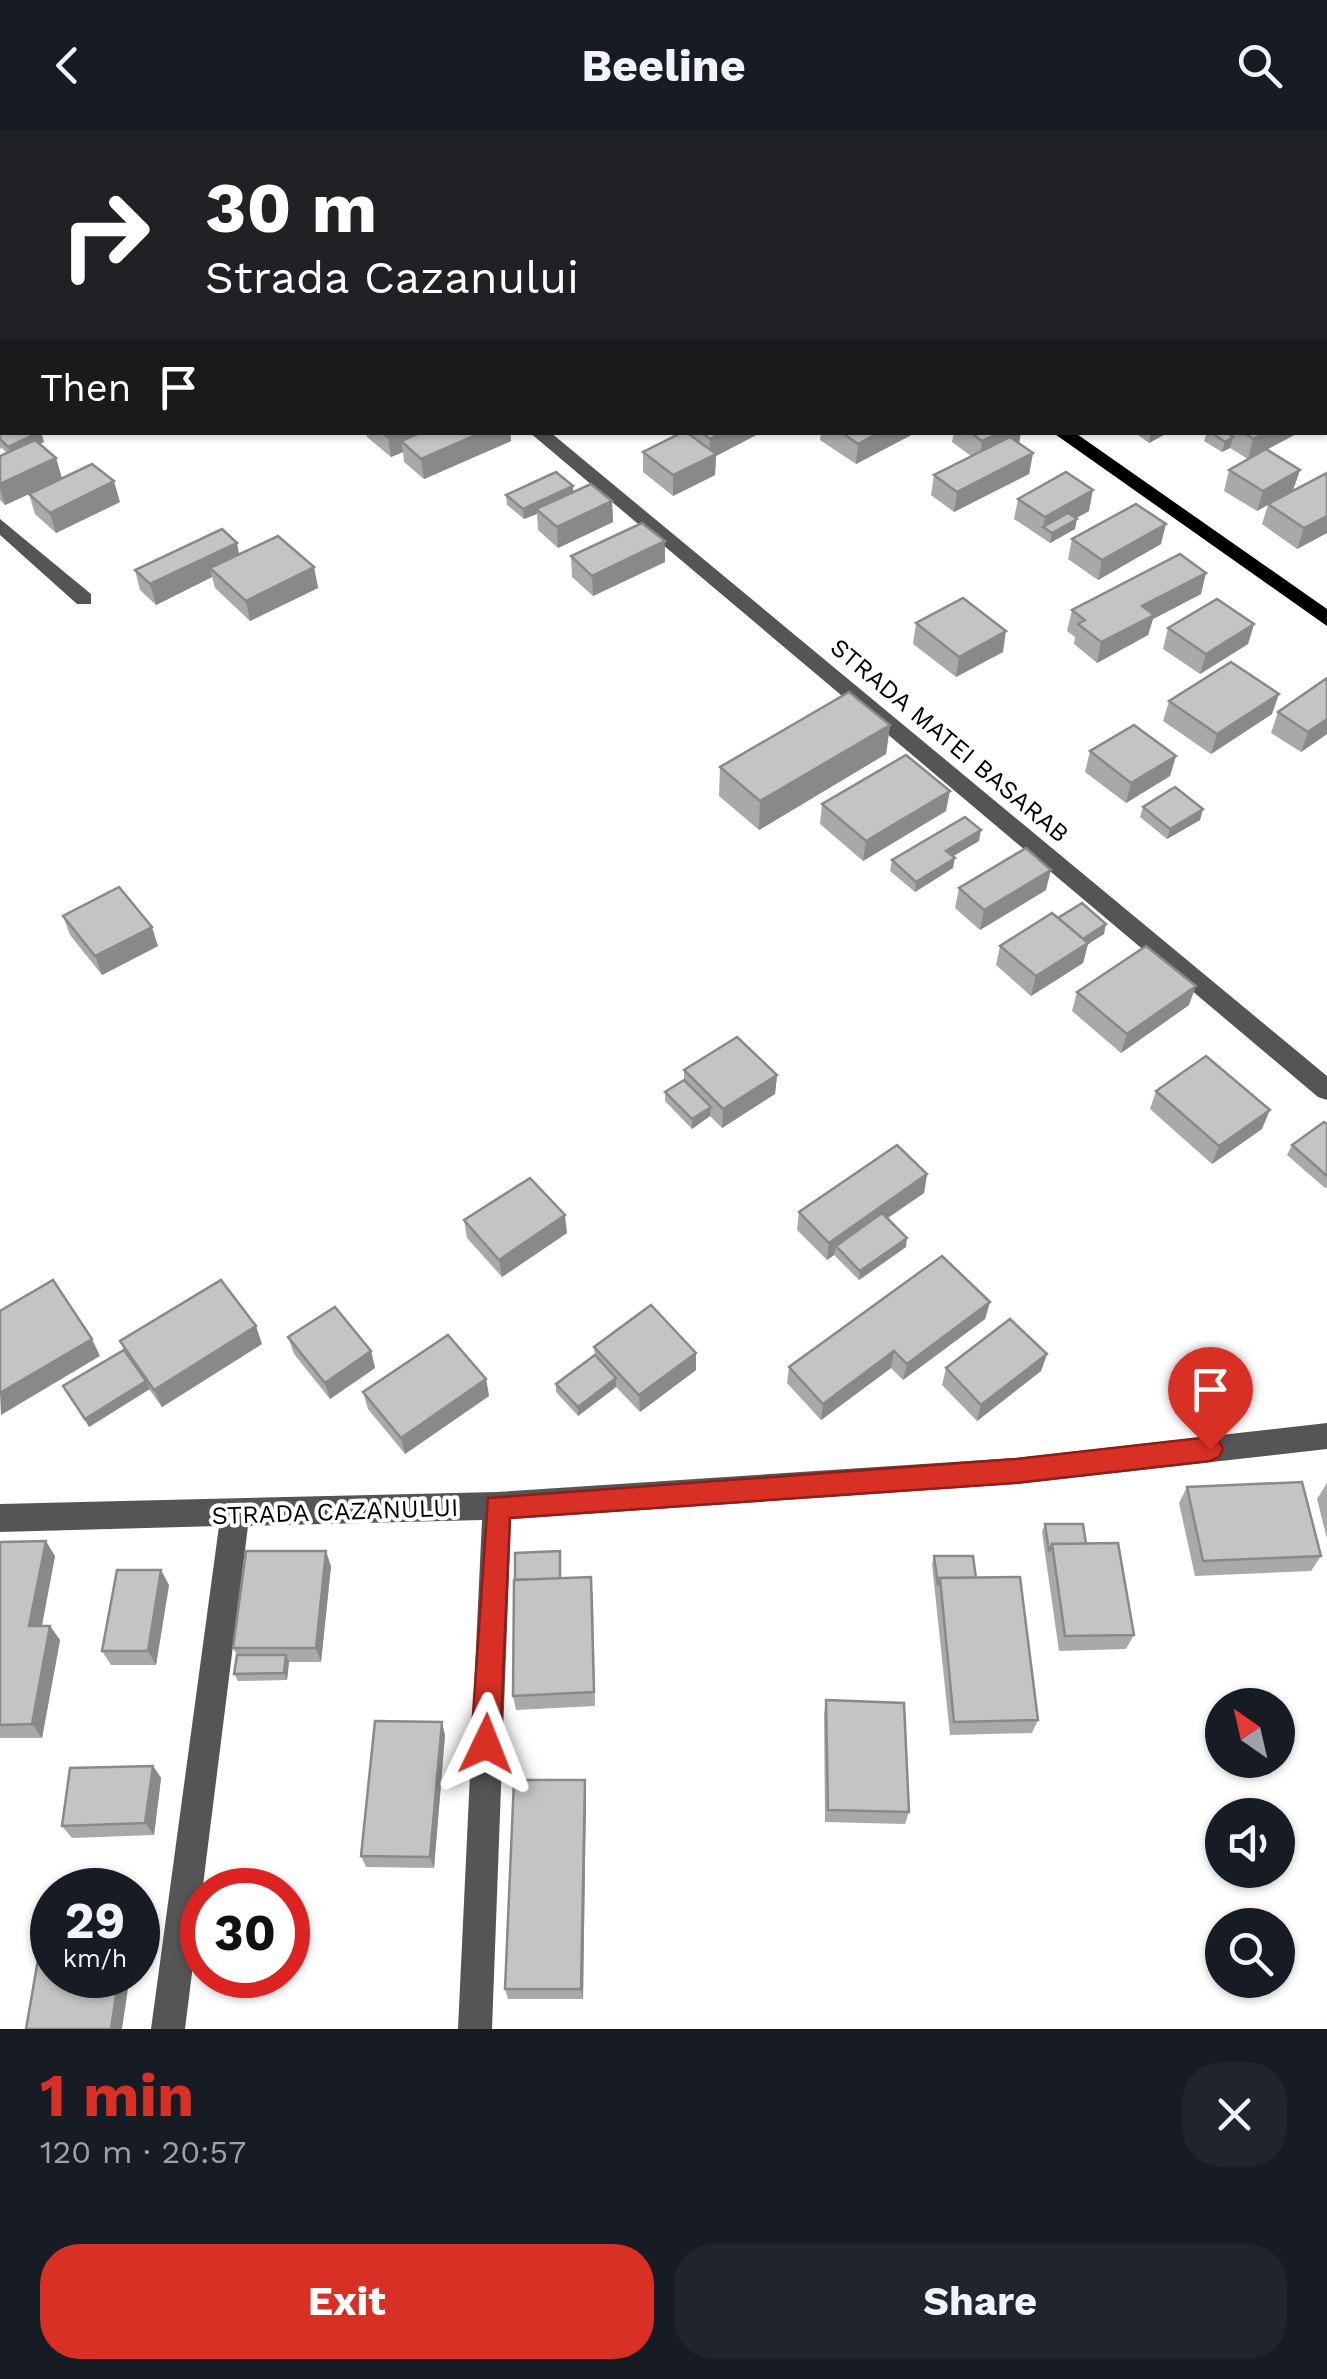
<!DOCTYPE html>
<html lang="en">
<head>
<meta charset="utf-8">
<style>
	:root { --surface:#171b24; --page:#20242c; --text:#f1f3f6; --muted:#9ea1a6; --accent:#d93025 }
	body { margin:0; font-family:"Work Sans",sans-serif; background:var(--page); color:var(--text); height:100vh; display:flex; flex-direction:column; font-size:38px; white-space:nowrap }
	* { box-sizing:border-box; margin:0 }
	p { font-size:32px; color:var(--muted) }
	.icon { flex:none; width:55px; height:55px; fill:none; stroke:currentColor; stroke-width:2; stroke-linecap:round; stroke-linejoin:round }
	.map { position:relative; height:1899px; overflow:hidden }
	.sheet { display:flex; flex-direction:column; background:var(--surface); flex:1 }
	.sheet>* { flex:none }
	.banner { position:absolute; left:0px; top:0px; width:1328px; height:305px; box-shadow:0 2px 8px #0004; background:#202124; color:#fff; overflow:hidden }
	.needle { width:65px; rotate:326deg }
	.fabs { position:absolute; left:1205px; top:1558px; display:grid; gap:20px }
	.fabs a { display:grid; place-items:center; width:90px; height:90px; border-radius:50%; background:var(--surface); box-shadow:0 2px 8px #0004; font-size:50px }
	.speed { position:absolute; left:30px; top:1738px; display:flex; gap:20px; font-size:50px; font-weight:700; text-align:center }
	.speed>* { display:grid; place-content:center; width:130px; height:130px; border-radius:50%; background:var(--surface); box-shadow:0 2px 8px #0004; line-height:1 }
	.speed small { font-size:25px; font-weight:400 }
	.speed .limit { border:15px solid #d22; background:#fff; color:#111 }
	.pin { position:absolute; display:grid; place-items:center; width:85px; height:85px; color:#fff; margin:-102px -42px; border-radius:50% 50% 50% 0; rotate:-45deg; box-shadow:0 0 10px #0007 }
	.pin .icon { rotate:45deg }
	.me { position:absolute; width:110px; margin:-55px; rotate:2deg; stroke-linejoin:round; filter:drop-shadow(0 0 8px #0008) }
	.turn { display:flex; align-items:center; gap:35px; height:210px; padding:0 40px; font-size:45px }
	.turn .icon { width:130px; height:130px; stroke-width:2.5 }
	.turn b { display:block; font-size:70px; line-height:85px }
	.then { display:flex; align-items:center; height:95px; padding:0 40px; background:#0003; gap:20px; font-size:38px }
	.round { display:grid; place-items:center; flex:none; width:105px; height:105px; border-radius:40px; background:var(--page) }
	.summary { display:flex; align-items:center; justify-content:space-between; height:170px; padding:0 40px }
	h1 { font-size:60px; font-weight:700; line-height:75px; color:var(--accent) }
	.cta { display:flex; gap:20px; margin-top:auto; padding:20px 40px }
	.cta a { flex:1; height:115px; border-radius:40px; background:var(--accent); color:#fff; font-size:40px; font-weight:700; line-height:115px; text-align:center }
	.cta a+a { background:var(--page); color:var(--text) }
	header { display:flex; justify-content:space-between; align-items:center; height:130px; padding:0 40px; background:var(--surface); font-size:45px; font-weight:700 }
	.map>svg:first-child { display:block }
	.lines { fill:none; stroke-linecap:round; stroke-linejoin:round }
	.minor { fill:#555; fill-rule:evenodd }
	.major { fill:#000; fill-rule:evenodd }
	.wall { fill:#a9a9a9 }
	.shaded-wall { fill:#898989 }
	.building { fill:#c4c4c4; stroke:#898989; stroke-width:2.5 }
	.route { fill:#d93025; stroke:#8d1f18; stroke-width:2.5 }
	.labels { text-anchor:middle; stroke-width:8; stroke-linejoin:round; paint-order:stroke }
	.street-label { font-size:25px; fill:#000; stroke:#fff }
</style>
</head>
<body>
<header><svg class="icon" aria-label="back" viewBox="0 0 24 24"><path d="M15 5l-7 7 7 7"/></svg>Beeline<svg class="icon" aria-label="search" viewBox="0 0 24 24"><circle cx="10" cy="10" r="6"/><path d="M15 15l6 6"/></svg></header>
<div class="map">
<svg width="1327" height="1899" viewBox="0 0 1327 1899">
	<rect width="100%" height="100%" fill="#fff"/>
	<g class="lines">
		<g class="minor">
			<polygon points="111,0 128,0 130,2 113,2"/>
			<polygon points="529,302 550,302 1327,946 1327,970 1318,967"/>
			<polygon points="0,389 91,464 91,474 77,474 0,405"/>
			<polygon points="1327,1293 1327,1319 1015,1354 511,1389 492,1899 458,1899 482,1390 248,1396 185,1899 151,1899 219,1396 0,1402 0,1374 497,1362 1015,1328"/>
		</g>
		<g class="major">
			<polygon points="614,0 631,0 633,2 616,2"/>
			<polygon points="1052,302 1074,302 1327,479 1327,496"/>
		</g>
	</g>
	<g class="wall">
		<polygon points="174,0 434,0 426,2 174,2"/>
		<polygon points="791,0 863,0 863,2 795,2"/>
		<polygon points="946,0 1008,0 1008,2 949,2"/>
		<polygon points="1204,0 1274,0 1277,2 1207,2"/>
		<polygon points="0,2 2,2 2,34 0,32"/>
		<polygon points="0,296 44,312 40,314 56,328 62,348 120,372 56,403 35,384 29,364 31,363 5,375 0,370 0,326 7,323 2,318 0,319"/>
		<polygon points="366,302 510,302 511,311 424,349 404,332 403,322 391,327 367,307"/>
		<polygon points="690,302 762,302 716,326 715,345 673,366 643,342 643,322 690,305"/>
		<polygon points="821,302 917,302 856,334 820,310"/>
		<polygon points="954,302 1021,302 1019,313 1033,323 1029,344 954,382 931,365 934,345 971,326 952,312"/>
		<polygon points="1134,302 1169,302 1149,313"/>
		<polygon points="1207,302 1300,302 1267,320 1300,340 1293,360 1327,343 1327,403 1297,419 1262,394 1268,375 1257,381 1224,361 1229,340 1248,329 1230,318 1222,322 1204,311"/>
		<polygon points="573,356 573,362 612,371 613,392 558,418 538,400 537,384 524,389 507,375 506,365"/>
		<polygon points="1018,369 1089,381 1076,388 1075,399 1050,413 1014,389"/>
		<polygon points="1072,409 1161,414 1098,450 1068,429"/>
		<polygon points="239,424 314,437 318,458 250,491 215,458 212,447 156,475 140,460 135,440"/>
		<polygon points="571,426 665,432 593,466 572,447"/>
		<polygon points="1201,464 1153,489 1148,505 1097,533 1074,514 1075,507 1067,501 1072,480"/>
		<polygon points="916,493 1003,522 956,547 913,514"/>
		<polygon points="1254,494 1248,514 1200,544 1163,519 1168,498"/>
		<polygon points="1169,571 1272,584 1211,624 1163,591"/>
		<polygon points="1278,582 1327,604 1301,622 1271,603"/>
		<polygon points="890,595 886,624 759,700 719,666 720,637"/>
		<polygon points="1090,621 1176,626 1170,646 1126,673 1085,642"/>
		<polygon points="822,674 946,681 863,731 820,694"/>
		<polygon points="1143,677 1203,679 1200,690 1167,709 1140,687"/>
		<polygon points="979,711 953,726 953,738 915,762 890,741 892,730"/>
		<polygon points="959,758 1046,760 980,800 955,778"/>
		<polygon points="63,786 158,816 102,845 70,805"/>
		<polygon points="1058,788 1104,804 1088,814 1083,833 1031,866 996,835 1000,816"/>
		<polygon points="1077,862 1189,875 1121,923 1072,881"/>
		<polygon points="684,940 777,945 775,964 722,998 710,986 692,999 665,971 665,962 684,950"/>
		<polygon points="1156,961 1262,999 1212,1034 1150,979"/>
		<polygon points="1327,994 1327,1057 1325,1058 1287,1025 1292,1015"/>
		<polygon points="927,1044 924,1063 887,1088 906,1117 859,1150 834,1125 827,1130 797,1100 799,1082"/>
		<polygon points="464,1090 567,1103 502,1147 467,1108"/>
		<polygon points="990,1172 985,1189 903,1250 891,1238 821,1290 787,1253 789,1237"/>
		<polygon points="288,1207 371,1221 375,1238 330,1269 294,1224"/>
		<polygon points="120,1211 262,1214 162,1277 149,1259 89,1297 63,1256 124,1220"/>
		<polygon points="594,1217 696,1240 640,1282 616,1257 578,1286 556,1262 556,1254 595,1225"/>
		<polygon points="1047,1224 1041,1241 977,1291 942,1255 946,1238"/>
		<polygon points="486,1249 489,1266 405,1324 368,1279 363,1262"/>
		<polygon points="1327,1353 1327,1409 1317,1369"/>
		<polygon points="1187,1357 1321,1426 1311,1441 1195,1446 1179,1373"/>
		<polygon points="1045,1394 1086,1414 1134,1505 1126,1519 1059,1521 1042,1402"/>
		<polygon points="0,1412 55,1426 42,1496 50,1496 60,1510 42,1608 0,1608"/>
		<polygon points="560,1421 561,1449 593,1462 595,1576 516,1580 513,1566"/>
		<polygon points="934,1426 1038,1590 1032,1603 950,1605 932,1434"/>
		<polygon points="331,1436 321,1532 289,1532 287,1550 238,1551 234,1544 237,1525 233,1518"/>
		<polygon points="169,1455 156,1535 111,1535 102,1521"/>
		<polygon points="826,1570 909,1682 905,1694 825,1692 824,1584"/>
		<polygon points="445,1605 434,1738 366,1737 361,1726"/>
		<polygon points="153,1636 161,1648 154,1705 72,1708 62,1696"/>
		<polygon points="586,1662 583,1869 508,1869 505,1859"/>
	</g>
	<g class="shaded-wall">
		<polygon points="343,0 434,0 426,2 336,2"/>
		<polygon points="978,0 1008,0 1008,2 970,2"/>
		<polygon points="2,122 2,145 0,146 0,123"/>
		<polygon points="41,302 44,312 12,327 8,317"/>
		<polygon points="398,302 446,302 401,311 403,322 391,327 388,307"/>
		<polygon points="483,302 510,302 511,311 424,349 421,329"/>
		<polygon points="722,302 762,302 716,326 715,345 673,366 673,345 709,327 710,309"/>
		<polygon points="880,302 917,302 856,334 858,314"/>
		<polygon points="1002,302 1021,302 1019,313 979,332 982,311"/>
		<polygon points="1151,302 1169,302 1149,313"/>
		<polygon points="1266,302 1300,302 1248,329 1253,309"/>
		<polygon points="1233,307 1230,318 1222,322 1225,312"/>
		<polygon points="1033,323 1029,344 954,382 957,362"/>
		<polygon points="56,328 62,349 5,375 0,359 0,354"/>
		<polygon points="1300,340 1293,360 1257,381 1263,361"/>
		<polygon points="114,351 120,372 56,403 50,383"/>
		<polygon points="573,356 573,366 536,379 537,384 524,389 523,379"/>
		<polygon points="1093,360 1089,381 1051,402 1043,397 1041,408 1045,387"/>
		<polygon points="612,371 613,392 558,418 557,397"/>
		<polygon points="1327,386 1327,403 1297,419 1304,398"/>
		<polygon points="1077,389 1075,399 1050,413 1052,403"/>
		<polygon points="1166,394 1161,414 1098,450 1102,430"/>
		<polygon points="665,411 665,432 593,466 592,446"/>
		<polygon points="237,413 241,433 210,438 212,447 156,475 150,454"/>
		<polygon points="314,437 318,458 250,491 246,471"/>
		<polygon points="1206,443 1201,464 1153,489 1148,505 1097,533 1101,512 1142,476"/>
		<polygon points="1254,494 1248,514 1200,544 1206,524"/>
		<polygon points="1006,501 1003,522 956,547 959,527"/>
		<polygon points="1279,564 1272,584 1211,624 1217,604"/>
		<polygon points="1327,589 1327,604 1301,622 1308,602"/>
		<polygon points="890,595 886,624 759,700 760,671"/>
		<polygon points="1176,626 1170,646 1126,673 1131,653"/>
		<polygon points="950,661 946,681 863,731 866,711"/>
		<polygon points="1203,679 1200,690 1167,709 1170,699"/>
		<polygon points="981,700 979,711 945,731 946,721"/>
		<polygon points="955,728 953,738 915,762 916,752"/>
		<polygon points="1051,740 1046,760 980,800 984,780"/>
		<polygon points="1106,794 1104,804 1088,814 1083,833 1031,866 1036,846 1075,814"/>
		<polygon points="152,797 158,816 102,845 95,826"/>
		<polygon points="1196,856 1189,875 1121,923 1127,904"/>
		<polygon points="777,945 775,964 722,998 723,979"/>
		<polygon points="711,977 710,986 692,999 692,989"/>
		<polygon points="1270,980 1262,999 1212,1034 1219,1016"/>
		<polygon points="927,1044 924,1063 840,1121 836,1116 834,1125 827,1130 829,1113"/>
		<polygon points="565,1085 567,1103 502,1147 499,1130"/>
		<polygon points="907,1108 906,1117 859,1150 860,1141"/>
		<polygon points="990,1172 985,1189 903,1250 907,1234"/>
		<polygon points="256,1196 262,1214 162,1277 154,1260"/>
		<polygon points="92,1209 100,1226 1,1285 0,1263"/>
		<polygon points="371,1221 375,1238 330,1269 325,1253"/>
		<polygon points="894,1221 891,1238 821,1290 823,1274"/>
		<polygon points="696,1223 696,1240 640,1282 639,1265"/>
		<polygon points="1047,1224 1041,1241 977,1291 981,1275"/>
		<polygon points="616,1248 616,1257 578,1286 578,1277"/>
		<polygon points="486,1249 489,1266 405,1324 401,1308"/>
		<polygon points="146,1251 150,1259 89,1297 85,1289"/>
		<polygon points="46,1411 55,1426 39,1510 29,1496"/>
		<polygon points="326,1421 331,1436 321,1532 316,1518"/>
		<polygon points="161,1440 169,1455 156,1535 148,1521"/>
		<polygon points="50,1496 60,1510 42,1608 32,1594"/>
		<polygon points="286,1525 289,1532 287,1550 284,1543"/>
		<polygon points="442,1592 445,1605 434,1738 430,1727"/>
		<polygon points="153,1636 161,1648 154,1705 145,1693"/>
		<polygon points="585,1650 586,1662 583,1869 581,1859"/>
		<polygon points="119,1845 130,1845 122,1899 111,1899"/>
	</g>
	<g class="building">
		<polygon points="5,0 74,0 77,2 2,2 2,19 0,17 0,2"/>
		<polygon points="189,0 297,0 299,2 191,2"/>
		<polygon points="303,0 343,0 336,2 306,2"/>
		<polygon points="821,0 860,0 853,2 824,2"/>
		<polygon points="1231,0 1274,0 1277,2 1234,2"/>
		<polygon points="2,295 2,302 40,302 8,317 0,309 0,296"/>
		<polygon points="382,302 398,302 388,307"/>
		<polygon points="422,302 483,302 421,329 401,311"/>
		<polygon points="683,302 686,302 716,324 673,345 643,322"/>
		<polygon points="701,302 722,302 710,309"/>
		<polygon points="841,302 880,302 858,314"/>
		<polygon points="970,302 1002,302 982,311"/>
		<polygon points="1211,302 1226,302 1233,307 1225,312"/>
		<polygon points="1244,302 1266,302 1253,309"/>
		<polygon points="1010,307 1033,323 957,362 934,345"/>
		<polygon points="35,310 56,328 0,354 0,326"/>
		<polygon points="1266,319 1300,340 1263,361 1229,340"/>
		<polygon points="92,334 114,351 50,383 29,364"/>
		<polygon points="556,342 573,356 523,379 506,365"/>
		<polygon points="1066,342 1093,360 1045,387 1018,369"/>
		<polygon points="1327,343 1327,386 1304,398 1268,374"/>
		<polygon points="591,354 612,371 557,397 536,379"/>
		<polygon points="1136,374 1166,394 1102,430 1072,409"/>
		<polygon points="1068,383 1077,389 1052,403 1043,397"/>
		<polygon points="642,393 665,411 592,446 571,426"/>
		<polygon points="222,399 237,413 150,454 135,440"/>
		<polygon points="278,406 314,437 246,471 210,438"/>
		<polygon points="1180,424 1206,443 1142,476 1154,485 1101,512 1078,494 1085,490 1072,480"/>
		<polygon points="963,468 1006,501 959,527 916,493"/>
		<polygon points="1217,469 1254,494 1206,524 1168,498"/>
		<polygon points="1231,532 1279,564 1217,604 1169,571"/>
		<polygon points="1327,548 1327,589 1308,602 1278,582"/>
		<polygon points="849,562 890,595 760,671 720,637"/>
		<polygon points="1134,595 1176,626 1131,653 1090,621"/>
		<polygon points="906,625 950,661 866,711 822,674"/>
		<polygon points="1175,657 1203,679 1170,699 1143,677"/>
		<polygon points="965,687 981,700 946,721 955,728 916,752 892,730"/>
		<polygon points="1026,718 1051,740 984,780 959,758"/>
		<polygon points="119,757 152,797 95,826 63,786"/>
		<polygon points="1082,773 1106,794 1083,809 1058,788"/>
		<polygon points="1052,783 1088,813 1036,846 1000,816"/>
		<polygon points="1146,816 1196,856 1127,904 1077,862"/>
		<polygon points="737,907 777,945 723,979 684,940"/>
		<polygon points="1206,926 1270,980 1219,1016 1156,961"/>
		<polygon points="684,950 711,977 692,989 665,962"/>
		<polygon points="1324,992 1327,994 1327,1046 1292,1015"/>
		<polygon points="897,1015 927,1044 829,1113 799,1082"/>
		<polygon points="530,1048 565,1085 499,1130 464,1090"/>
		<polygon points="882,1083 907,1108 860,1141 836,1116"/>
		<polygon points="942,1126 990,1172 907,1234 894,1221 823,1274 789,1237"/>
		<polygon points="53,1150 92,1209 0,1263 0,1181"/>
		<polygon points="221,1150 256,1196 154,1260 120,1211"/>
		<polygon points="651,1175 696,1223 639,1265 594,1217"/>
		<polygon points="335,1177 371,1221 325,1253 288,1207"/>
		<polygon points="1010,1189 1047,1224 981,1275 946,1238"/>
		<polygon points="448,1205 486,1249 401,1308 363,1262"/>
		<polygon points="124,1220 146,1251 85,1289 63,1256"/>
		<polygon points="595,1225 616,1248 578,1277 556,1254"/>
		<polygon points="1302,1352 1321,1426 1203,1431 1187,1357"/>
		<polygon points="1045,1394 1083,1394 1086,1414 1052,1414 1049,1422"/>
		<polygon points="46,1411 29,1496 50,1496 32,1594 0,1595 0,1412"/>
		<polygon points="1118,1413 1134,1505 1065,1506 1052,1414"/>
		<polygon points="246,1421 326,1421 316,1518 233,1518"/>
		<polygon points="560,1421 560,1449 515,1450 515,1423"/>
		<polygon points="934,1426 973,1426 976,1448 940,1448 938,1455"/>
		<polygon points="117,1440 161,1440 148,1521 102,1521"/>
		<polygon points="591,1447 594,1562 513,1566 514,1450"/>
		<polygon points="1020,1447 1038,1590 954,1592 940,1448"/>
		<polygon points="237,1525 286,1525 284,1543 234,1544"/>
		<polygon points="826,1570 904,1573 909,1682 828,1680"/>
		<polygon points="375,1591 442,1592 430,1727 361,1726"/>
		<polygon points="153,1636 145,1693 62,1696 70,1638"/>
		<polygon points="514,1650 585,1650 581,1859 505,1859"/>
		<polygon points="45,1789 52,1789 52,1845 119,1845 111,1899 26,1899"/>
	</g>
	<polygon class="route" points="1210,1307 1219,1311 1223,1319 1219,1327 1210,1331 1015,1353 510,1388 500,1614 496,1624 486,1628 476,1624 471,1614 488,1368 1015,1329"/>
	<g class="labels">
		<g class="street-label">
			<text transform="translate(950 610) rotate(40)" y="9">STRADA MATEI BASARAB</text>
			<text transform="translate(335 1381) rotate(-2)" y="9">STRADA CAZANULUI</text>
		</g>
	</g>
</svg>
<div class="fabs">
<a><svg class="needle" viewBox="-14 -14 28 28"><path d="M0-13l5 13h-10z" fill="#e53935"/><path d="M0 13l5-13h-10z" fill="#9ea1a6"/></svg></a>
<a><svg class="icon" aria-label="sound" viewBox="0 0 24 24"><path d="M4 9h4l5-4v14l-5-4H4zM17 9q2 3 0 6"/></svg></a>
<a><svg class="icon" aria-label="search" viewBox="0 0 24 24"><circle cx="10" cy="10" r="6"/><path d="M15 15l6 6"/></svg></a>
</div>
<div class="speed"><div>29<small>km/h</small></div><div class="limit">30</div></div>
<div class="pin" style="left:1210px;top:1319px;background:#d93025"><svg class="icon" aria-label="arrive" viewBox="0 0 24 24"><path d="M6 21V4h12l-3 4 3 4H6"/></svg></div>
<svg class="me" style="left:486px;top:1614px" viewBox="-20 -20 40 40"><path d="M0-17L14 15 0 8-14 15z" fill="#d93025" stroke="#fff" stroke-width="4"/></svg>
<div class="banner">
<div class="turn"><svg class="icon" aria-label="right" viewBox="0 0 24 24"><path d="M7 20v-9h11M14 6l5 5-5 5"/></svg><div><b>30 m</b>Strada Cazanului</div></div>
<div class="then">Then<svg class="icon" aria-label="arrive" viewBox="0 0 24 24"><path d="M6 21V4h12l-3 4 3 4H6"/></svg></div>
</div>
</div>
<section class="sheet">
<div class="summary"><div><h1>1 min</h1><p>120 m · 20:57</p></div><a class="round"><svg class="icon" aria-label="close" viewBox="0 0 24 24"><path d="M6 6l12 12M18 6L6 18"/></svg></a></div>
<div class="cta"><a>Exit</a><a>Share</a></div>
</section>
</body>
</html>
